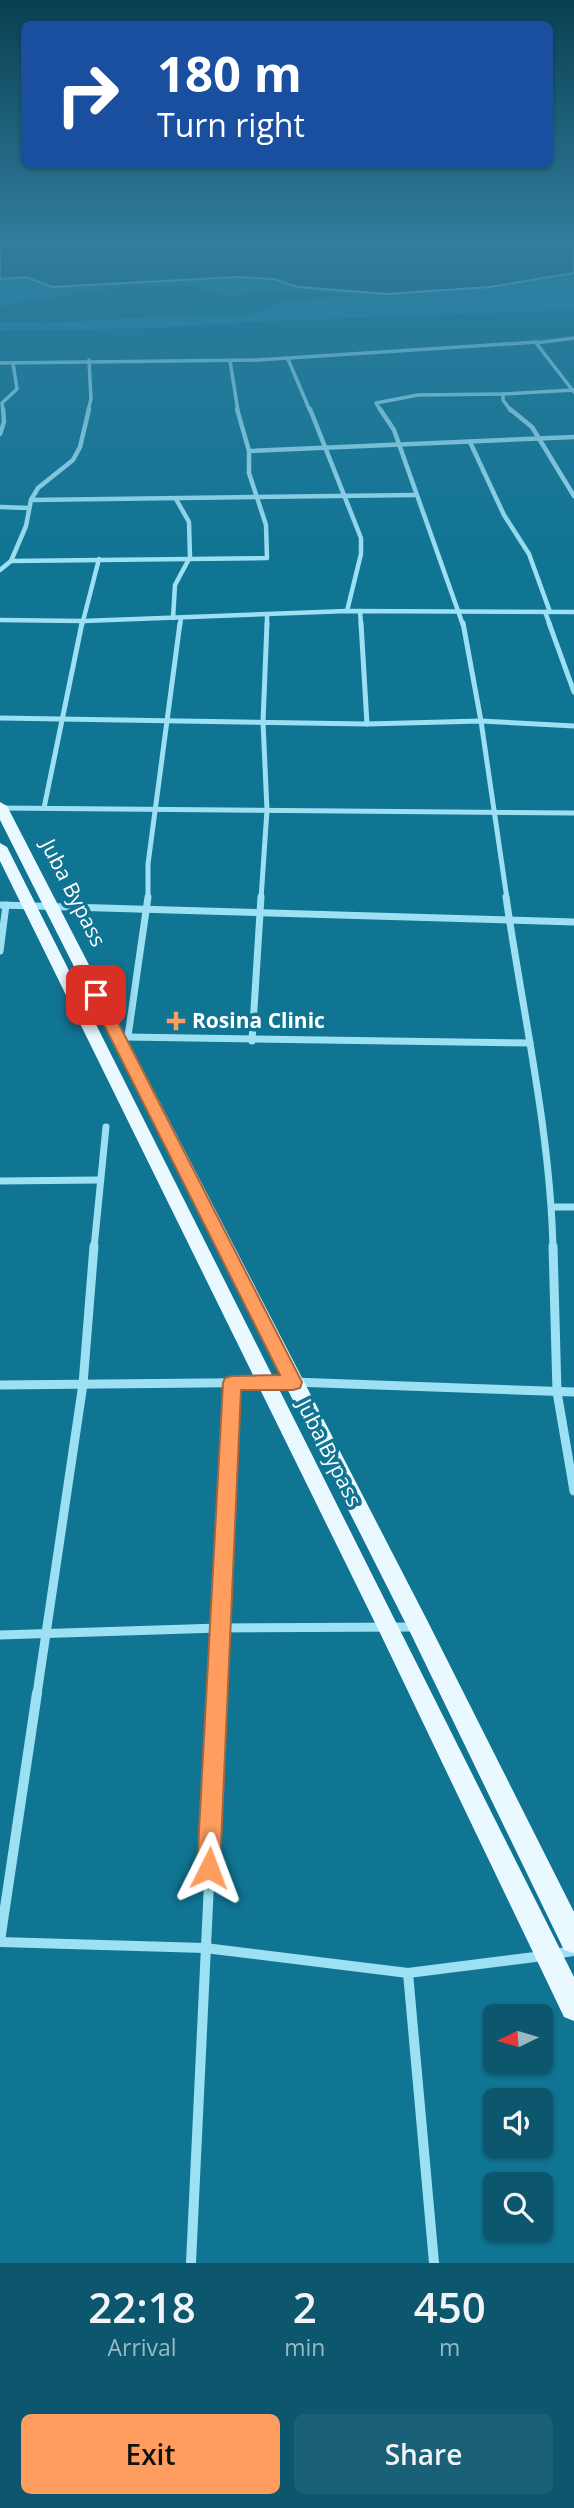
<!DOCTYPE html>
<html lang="en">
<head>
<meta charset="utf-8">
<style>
	:root { --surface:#0c576e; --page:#1a6076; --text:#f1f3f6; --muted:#9ab8c2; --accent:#ff9d5f }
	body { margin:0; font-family:"Open Sans",sans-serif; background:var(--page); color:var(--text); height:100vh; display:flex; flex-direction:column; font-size:26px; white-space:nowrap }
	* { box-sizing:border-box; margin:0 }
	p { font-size:23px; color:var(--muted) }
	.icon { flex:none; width:38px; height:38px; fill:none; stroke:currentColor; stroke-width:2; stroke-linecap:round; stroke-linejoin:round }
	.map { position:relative; height:2263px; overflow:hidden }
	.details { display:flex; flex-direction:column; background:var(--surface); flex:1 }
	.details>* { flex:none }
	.banner { position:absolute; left:21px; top:21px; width:532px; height:147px; border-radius:10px; box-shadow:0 2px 5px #0004; background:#1a4fa0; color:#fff; overflow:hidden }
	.needle { width:46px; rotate:265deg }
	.buttons { position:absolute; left:483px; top:2004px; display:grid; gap:14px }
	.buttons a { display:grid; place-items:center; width:70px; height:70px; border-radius:10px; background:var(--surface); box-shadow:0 2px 5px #0004; font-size:35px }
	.pin { position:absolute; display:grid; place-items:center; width:60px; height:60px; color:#fff; margin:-30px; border-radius:14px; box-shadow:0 4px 10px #0006 }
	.me { position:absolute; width:77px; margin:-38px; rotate:3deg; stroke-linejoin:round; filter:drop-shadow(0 0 5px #0008) }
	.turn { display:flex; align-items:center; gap:24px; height:147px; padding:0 21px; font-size:32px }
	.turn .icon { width:91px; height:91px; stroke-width:2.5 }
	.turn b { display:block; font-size:49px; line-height:60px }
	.eta { display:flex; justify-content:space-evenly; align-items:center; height:119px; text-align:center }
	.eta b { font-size:42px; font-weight:600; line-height:49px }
	.primary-button { display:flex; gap:14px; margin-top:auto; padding:14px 21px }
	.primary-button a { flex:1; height:80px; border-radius:10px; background:var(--accent); color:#111; font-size:28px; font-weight:600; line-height:80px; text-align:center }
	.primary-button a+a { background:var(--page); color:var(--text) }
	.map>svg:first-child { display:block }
	.green { fill:#188cad }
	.water { fill:#0a566f; stroke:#8fe1f7; stroke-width:2 }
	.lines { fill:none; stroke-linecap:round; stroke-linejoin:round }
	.minor-far5 { stroke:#9de0f3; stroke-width:3.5 }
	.minor-far4 { stroke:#9de0f3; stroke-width:4.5 }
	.minor-far3 { stroke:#9de0f3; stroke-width:5 }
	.minor-far2 { stroke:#9de0f3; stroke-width:7 }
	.minor-far1 { stroke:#9de0f3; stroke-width:9 }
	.minor { stroke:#9de0f3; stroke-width:10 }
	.primary { fill:#e9f9ff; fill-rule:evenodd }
	.route { fill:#ff9d5f; stroke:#a6663e; stroke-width:2 }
	.poi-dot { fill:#ff9d5f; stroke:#107493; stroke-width:2.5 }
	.labels { text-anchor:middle; stroke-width:7; stroke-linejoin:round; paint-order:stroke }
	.street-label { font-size:21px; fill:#fff; stroke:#107493 }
	.poi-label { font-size:21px; font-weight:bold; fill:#fff; stroke:#107493; text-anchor:start }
</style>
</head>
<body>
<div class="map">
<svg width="574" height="2263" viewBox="0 0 574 2263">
	<rect width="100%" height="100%" fill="#107493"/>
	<polygon class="green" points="574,273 574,310 272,321 149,328 0,331 0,322 44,323 154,317 242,316 262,311 280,301 356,295 320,292 221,295 192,286 127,286 0,306 0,279 26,277 52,287 130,281 256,277 274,279 298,287 387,294 490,287"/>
	<polygon class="water" points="0,242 574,242 574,273 490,287 387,294 298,287 274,279 237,277 52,287 26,277 0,279"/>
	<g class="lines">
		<g class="minor-far5">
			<polyline points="574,338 536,343 574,392"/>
			<polyline points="288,359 310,411"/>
			<polyline points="230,361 238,411"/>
			<polyline points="0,363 257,360 538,342"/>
			<polyline points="3,411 2,403 17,389 13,363"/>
			<polyline points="88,411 91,399 89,360"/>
			<polyline points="381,411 376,403 418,395 503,394"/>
			<polyline points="511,411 503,400 503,394 574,390"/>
		</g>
		<g class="minor-far4">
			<polyline points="310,409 361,538 361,554 347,611"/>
			<polyline points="380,409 394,430 463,625"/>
			<polyline points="510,409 532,427 574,496"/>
			<polyline points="0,434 4,422 3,409"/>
			<polyline points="470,442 504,515 529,554 550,612"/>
			<polyline points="249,451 574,437"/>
			<polyline points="31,500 415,495"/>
			<polyline points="0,507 29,508"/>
			<polyline points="11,561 267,558 266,525 249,473 249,451 237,409"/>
			<polyline points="0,570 11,561 26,526 31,500 38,488 73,460 80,447 89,409"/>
			<polyline points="360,611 361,625"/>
			<polyline points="545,612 550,625"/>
			<polyline points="173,618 175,585 190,557 189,522 176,499"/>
			<polyline points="0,620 83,621 347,611 574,612"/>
			<polyline points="82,625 99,559"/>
			<polyline points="180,625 181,618"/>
			<polyline points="267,625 267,614"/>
		</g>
		<g class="minor-far3">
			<polyline points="361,623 367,724"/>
			<polyline points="463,623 481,721 507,899"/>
			<polyline points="549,623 574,692"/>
			<polyline points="0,718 367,724 481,721 574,726"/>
			<polyline points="0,808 574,813"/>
			<polyline points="44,808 82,623"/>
			<polyline points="148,899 148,864 180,623"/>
			<polyline points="261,899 267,810 263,722 267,623"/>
		</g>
		<g class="minor-far2">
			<path d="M506 897C523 1014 550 1130 553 1248"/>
			<polyline points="0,905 574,922"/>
			<polyline points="0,951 6,905"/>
			<polyline points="128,1036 148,897"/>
			<polyline points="126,1037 530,1043"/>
			<polyline points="252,1041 261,897"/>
			<polyline points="0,1181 99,1180"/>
			<polyline points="552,1207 574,1207"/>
			<polyline points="94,1248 106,1127"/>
		</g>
		<g class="minor-far1">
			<polyline points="553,1246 557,1392 574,1491"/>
			<polyline points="0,1385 293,1382 574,1392"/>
			<polyline points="0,1635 219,1628 415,1627"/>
			<polyline points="37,1694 83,1384 94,1246"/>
			<polyline points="217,1694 232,1383"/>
		</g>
		<g class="minor">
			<polyline points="0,1941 37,1693"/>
			<polyline points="0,1942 205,1948 408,1973 543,1956"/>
			<polyline points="554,1954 574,1951"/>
			<polyline points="408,1973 434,2263"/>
			<polyline points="191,2263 218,1693"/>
		</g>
		<g class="primary">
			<polygon points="0,802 7,806 427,1620 574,1912 574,1953 564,1950 411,1634 0,820"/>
			<polygon points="0,843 7,847 574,1977 574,2021 564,2017 381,1635 0,861"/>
		</g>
	</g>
	<linearGradient id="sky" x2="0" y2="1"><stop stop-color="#094051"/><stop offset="0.43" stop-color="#317d9e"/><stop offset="1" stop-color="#317d9e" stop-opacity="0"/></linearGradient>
	<rect width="574" height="559" fill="url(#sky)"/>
	<polygon class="route" points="96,991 104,995 302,1382 300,1388 293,1390 241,1390 220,1868 217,1876 209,1880 200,1876 197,1868 223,1383 225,1378 232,1376 280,1375 89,995"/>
	<path class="poi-dot" d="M172.5 1010.5h7v7h7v7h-7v7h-7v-7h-7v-7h7z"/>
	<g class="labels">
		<g class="street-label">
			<text transform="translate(73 893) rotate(63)" y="7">Juba Bypass</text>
			<text transform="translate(329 1453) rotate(63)" y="7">Juba Bypass</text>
		</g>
		<g class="poi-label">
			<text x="192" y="1028">Rosina Clinic</text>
		</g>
	</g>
</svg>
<div class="buttons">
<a><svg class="needle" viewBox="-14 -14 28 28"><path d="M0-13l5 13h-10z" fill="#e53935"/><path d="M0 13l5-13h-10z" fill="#9ab8c2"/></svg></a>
<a><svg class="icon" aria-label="sound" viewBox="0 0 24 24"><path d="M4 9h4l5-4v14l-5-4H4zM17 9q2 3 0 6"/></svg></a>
<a><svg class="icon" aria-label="search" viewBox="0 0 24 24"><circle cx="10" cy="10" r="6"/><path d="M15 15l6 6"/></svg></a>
</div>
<div class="pin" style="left:96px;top:995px;background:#d93025"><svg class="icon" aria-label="arrive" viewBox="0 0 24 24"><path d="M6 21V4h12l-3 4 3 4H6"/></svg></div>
<svg class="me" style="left:209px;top:1868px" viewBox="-20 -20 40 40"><path d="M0-17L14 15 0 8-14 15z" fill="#ff9d5f" stroke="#fff" stroke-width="4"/></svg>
<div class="banner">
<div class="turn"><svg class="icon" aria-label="right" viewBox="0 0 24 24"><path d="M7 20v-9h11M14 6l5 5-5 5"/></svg><div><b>180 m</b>Turn right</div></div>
</div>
</div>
<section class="details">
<div class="eta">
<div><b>22:18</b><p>Arrival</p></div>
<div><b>2</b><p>min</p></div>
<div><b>450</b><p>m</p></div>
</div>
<div class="primary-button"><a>Exit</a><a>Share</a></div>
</section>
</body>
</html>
